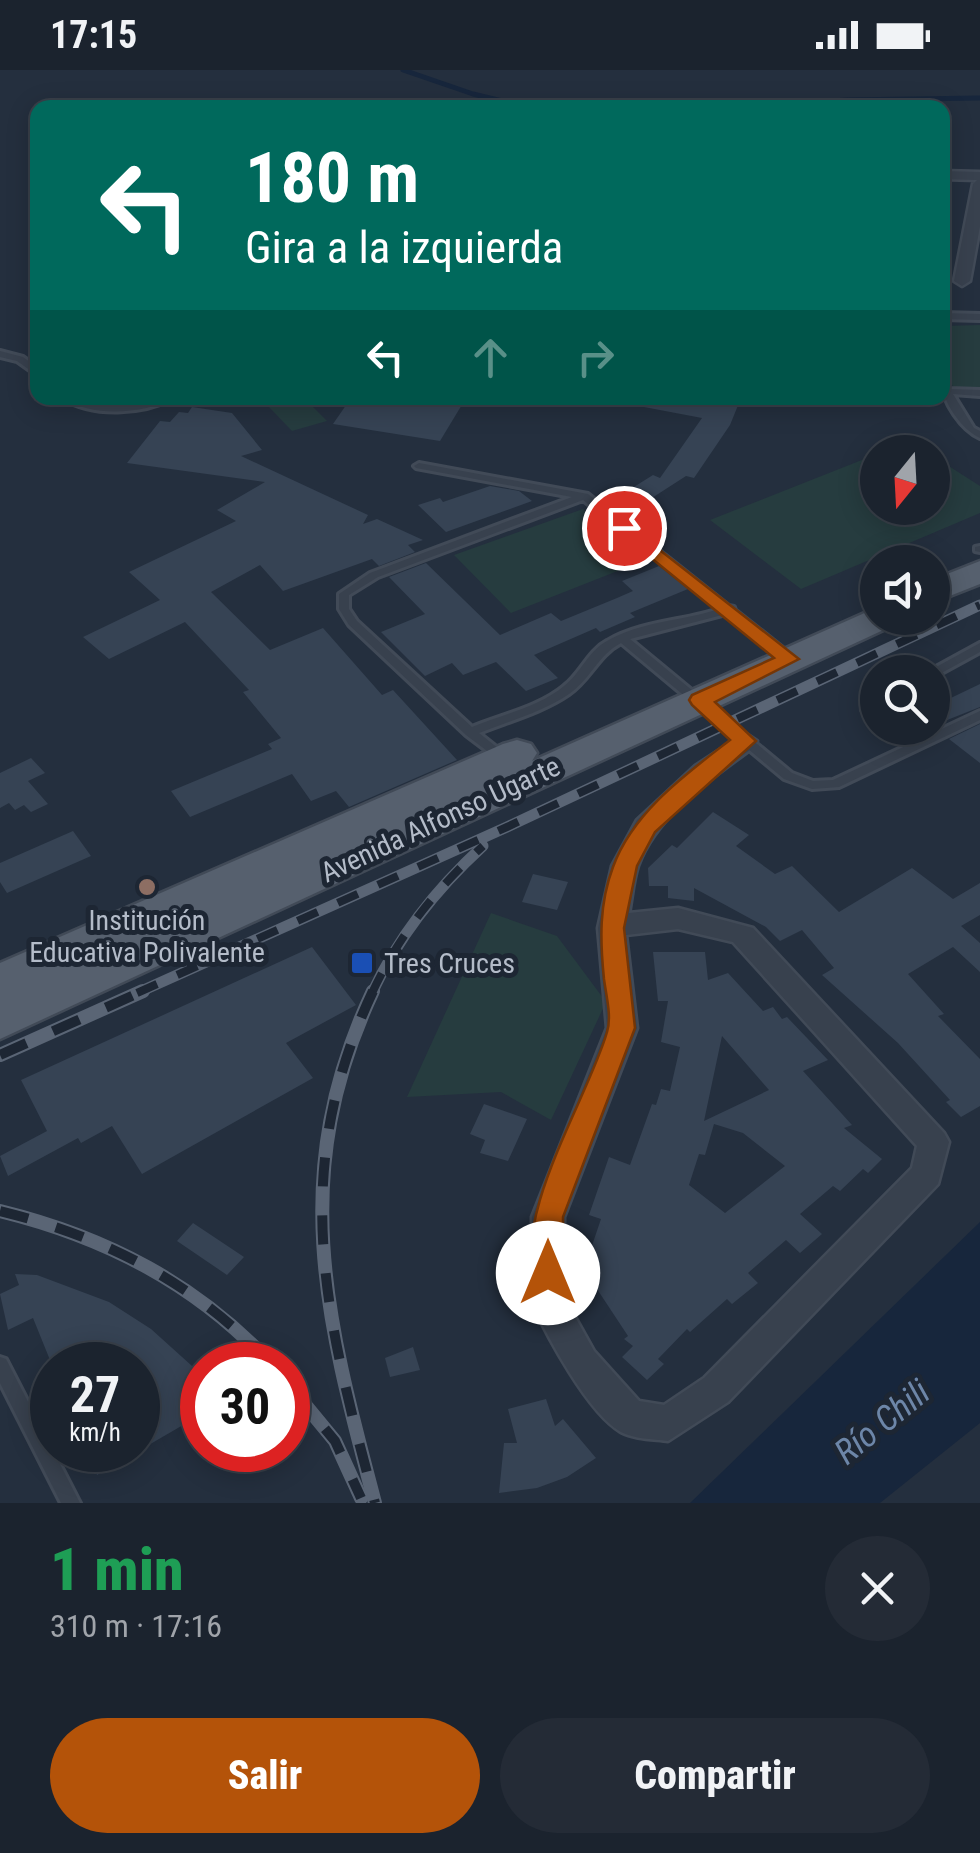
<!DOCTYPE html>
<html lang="es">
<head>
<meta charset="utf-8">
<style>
	:root { --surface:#1b232e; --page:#242b36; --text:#f1f3f6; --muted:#a0a4aa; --line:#39404a; --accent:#b45309 }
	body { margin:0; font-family:"Roboto Condensed",sans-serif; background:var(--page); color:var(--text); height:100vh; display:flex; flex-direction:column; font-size:38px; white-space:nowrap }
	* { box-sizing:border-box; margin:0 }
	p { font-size:32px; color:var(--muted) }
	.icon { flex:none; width:55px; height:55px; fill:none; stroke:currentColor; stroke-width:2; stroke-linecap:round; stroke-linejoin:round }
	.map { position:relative; height:1433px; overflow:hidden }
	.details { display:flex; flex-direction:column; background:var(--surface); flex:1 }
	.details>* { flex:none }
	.banner { position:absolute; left:30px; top:30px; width:920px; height:305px; border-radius:20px; box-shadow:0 5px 25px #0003,0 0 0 2px var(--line); background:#00695c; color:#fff; overflow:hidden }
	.needle { width:65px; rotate:198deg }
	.tools { position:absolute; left:860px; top:365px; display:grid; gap:20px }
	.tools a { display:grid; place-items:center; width:90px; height:90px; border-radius:50%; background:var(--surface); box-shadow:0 5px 25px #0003,0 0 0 2px var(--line); font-size:50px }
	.speed { position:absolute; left:30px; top:1272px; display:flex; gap:20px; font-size:50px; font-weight:700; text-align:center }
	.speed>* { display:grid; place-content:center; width:130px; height:130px; border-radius:50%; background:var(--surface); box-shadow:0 5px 25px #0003,0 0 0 2px var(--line); line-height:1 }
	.speed small { font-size:25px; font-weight:400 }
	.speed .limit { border:15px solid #d22; background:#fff; color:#111 }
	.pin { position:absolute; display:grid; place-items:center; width:85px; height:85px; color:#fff; margin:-42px; border:5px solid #fff; border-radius:50%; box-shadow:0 2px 10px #0007 }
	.me { position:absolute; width:110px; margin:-55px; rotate:0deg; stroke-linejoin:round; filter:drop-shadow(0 0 8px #0008) }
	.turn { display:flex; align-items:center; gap:35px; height:210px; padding:0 50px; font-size:45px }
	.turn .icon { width:130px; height:130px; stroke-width:2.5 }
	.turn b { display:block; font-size:70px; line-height:85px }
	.lanes { display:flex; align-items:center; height:95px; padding:0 50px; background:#0003; justify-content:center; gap:50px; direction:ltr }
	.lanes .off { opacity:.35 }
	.round { display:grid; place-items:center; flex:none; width:105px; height:105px; border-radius:52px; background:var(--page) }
	.headline { display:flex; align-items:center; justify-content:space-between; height:170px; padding:0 50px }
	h1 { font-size:60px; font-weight:800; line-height:75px; color:#1e9e55 }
	.button { display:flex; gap:20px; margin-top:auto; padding:20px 50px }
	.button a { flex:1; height:115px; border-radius:60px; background:var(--accent); color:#fff; font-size:40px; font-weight:800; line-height:115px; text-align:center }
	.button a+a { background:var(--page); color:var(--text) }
	.status { display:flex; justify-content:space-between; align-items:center; height:70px; padding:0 50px; background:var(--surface); direction:ltr }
	.status svg { height:28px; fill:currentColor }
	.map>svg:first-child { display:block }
	.green { fill:#263c3f }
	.water { fill:#17263c }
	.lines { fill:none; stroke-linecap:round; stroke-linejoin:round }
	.stream { stroke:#17263c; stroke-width:5 }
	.building { fill:#364354; fill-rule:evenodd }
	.lane-casing { stroke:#414a57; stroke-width:6 }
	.street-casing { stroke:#414a57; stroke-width:5 }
	.primary-casing { stroke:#414a57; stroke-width:5 }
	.lane { fill:#38414e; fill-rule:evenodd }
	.street { fill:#38414e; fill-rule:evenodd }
	.primary { fill:#56606e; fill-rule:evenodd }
	.rail-far1-casing { stroke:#5a6575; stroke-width:11 }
	.rail-casing { stroke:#5a6575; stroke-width:14 }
	.rail-far1 { stroke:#1d2633; stroke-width:8; stroke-dasharray:22; stroke-linecap:butt }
	.rail { stroke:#1d2633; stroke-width:10; stroke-dasharray:29; stroke-linecap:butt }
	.route { fill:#b45309; stroke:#753606; stroke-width:2.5 }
	.education-dot { fill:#8d6e63; stroke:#1d2633; stroke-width:4 }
	.transit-dot { fill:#1a4fb4; stroke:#1d2633; stroke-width:4 }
	.labels { text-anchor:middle; stroke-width:10; stroke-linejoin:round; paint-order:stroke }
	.street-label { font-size:28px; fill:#b4bcc9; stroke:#1d2633 }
	.poi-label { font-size:28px; fill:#b4bcc9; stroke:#1d2633 }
	.near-water-label { font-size:35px; font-style:italic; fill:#6d86a8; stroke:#1d2633 }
</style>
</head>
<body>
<div class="status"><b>17:15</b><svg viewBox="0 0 49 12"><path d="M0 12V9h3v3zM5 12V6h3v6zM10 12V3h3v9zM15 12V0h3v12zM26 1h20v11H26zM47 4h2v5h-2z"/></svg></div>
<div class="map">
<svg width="980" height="1433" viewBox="0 0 980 1433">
	<rect width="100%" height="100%" fill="#242f3e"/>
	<g class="green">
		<polygon points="980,255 980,319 954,319 943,294 943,256"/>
		<polygon points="304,328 327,351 292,361 268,336"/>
		<polygon points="877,384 878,438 932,438 933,386 980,416 980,443 801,519 710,450"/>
		<polygon points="583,439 643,491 511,543 454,485"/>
		<polygon points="491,843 557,866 606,932 551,1050 501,1022 407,1027"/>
	</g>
	<polygon class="water" points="980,1152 980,1353 880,1433 690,1433"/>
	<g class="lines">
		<g class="stream">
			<polyline points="403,0 473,24 531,38"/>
			<polyline points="727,38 847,30 980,28"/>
		</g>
	</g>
	<g class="building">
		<polygon points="351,328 466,328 440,371 333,354"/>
		<polygon points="645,328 741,328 730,355 694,408 686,406 641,435 621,425 653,405 660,408 702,348 644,337"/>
		<polygon points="192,337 232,343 262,380 241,386 368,445 363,454 377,449 423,470 408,475 415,482 379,496 372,489 283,521 260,495 211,522 270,580 323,558 382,625 393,620 457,690 349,737 336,721 311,731 292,704 190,747 171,721 272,679 268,674 281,668 243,622 249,620 185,552 109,589 83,567 160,530 129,502 236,451 217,440 265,412 127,393 160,351 170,352 179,342 188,343"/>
		<polygon points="490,416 519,421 532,431 446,462 418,435 440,428 443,432"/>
		<polygon points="426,493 500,565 551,543 561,551 617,528 633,521 622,511 659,496 688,519 630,543 635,547 600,562 596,558 534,585 558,608 526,621 496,592 463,605 452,593 425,606 381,562 425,544 389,507"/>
		<polygon points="980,614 980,637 932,656 932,637"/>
		<polygon points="980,654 980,693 949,669"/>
		<polygon points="31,688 45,703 28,711 48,734 31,742 24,735 15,740 9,733 0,738 0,703"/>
		<polygon points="713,742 749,765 736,776 775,804 792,796 839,842 912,798 953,829 980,813 980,845 961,856 980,873 980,902 953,877 908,904 944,944 938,946 980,989 980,1036 961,1047 946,1032 950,1030 898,973 822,905 834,898 802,860 780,871 766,857 694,818 694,831 668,828 668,816 649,816 648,798 672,775 677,778"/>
		<polygon points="73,761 91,786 7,823 0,812 0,793"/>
		<polygon points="533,804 568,812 557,840 522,832"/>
		<polygon points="312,877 356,935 286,973 313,1008 142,1104 112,1056 81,1073 78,1068 8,1106 0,1086 47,1061 21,1010"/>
		<path d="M653 882H705L708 910 728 903 763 941 773 937 782 949 787 947 828 990 803 1001 852 1055 844 1058 882 1089 868 1103 863 1099 840 1121 833 1116 800 1144 822 1164 800 1183 786 1170 748 1203 758 1213 732 1234 727 1229 690 1262 687 1259 658 1289 664 1294 647 1310 622 1287 633 1276 624 1269 628 1266 595 1216 587 1218 578 1193H586L601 1149 589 1145 609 1087 630 1095 652 1034 656 1035 661 1019 670 1021 680 977 661 972 668 931H658ZM722 966 769 1020 704 1051ZM714 1054 743 1063 785 1096 725 1143 689 1115 699 1084 705 1085Z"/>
		<polygon points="484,1034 527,1049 508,1091 480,1083 485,1070 470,1064"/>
		<polygon points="193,1153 244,1187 227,1205 177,1171"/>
		<polygon points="15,1204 37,1205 109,1232 151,1259 202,1305 202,1344 97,1405 87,1380 138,1380 138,1295 52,1295 33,1248 8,1260 0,1224 19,1215"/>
		<polygon points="413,1277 420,1300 390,1307 385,1288"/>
		<polygon points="546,1329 555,1356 563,1349 596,1388 567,1407 537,1418 499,1423 504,1373 517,1373 508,1339"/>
	</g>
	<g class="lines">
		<defs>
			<g id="lane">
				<polygon points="942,243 980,244 980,250 942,249"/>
				<polygon points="0,281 23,287 38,298 38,306 17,291 0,287"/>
				<path d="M942 312 949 319 980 320V326L953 324 974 358 980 361V368C962 360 942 332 942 312Z"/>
				<path d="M62 328C78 327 93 335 110 336 132 336 153 327 175 328 142 344 94 348 62 328Z"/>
				<path d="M419 393 588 424 729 536 734 537 735 540 793 586 795 589 793 592H785L726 544 630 569 792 703 813 711 833 710 980 641V650L839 717 812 719 784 709 621 573C598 585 590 610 569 624 543 642 509 651 479 663L509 687 507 690H499L466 665 349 555 339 539V524L370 503 572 427 416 398 414 396ZM583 430 719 539C683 551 641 551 607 571 588 581 581 603 564 616 539 637 501 645 472 657L357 551 349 539V525L378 507Z"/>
				<polygon points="980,476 980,482 975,481 975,477"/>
				<polygon points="980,573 980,582 936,606 932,607 932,602 927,602"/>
				<polygon points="878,630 878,640 868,644 864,643 862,640"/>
				<polygon points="0,1287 6,1289 80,1433 61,1433 0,1313"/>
			</g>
			<g id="street">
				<polygon points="942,101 980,102 980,156 970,211 962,216 954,211 973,114 977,110 942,109"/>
				<path d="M745 663 757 671 754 677C712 708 656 745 638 796 633 811 632 828 629 843L678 838 753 858 944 1063 949 1072 938 1114 728 1332 668 1371C653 1369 634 1369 621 1362 588 1343 547 1266 531 1231L532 1147 607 958 598 858 612 796 637 750 695 696ZM678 859 733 872 917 1076 912 1098 704 1308 664 1335 639 1331 594 1281 565 1229 564 1147 637 958 626 865Z"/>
			</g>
			<g id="primary">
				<polygon points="980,491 980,514 932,533 932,510"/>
				<polygon points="878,537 878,548 896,548 892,556 0,969 0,893 503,674 517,670 531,674 537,683 532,691"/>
			</g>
		</defs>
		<use href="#lane" class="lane-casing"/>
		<use href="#street" class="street-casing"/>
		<use href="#primary" class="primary-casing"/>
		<use href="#lane" class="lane"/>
		<use href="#street" class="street"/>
		<use href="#primary" class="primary"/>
		<defs>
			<g id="rail-far1">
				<polyline points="137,923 507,757 980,535"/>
				<path d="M372 923C399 865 436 819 483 776"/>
			</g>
			<g id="rail">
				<path d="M373 921C287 1104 326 1248 375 1433"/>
				<polyline points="0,985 143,921"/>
				<path d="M0 1141C106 1167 197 1214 272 1295"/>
				<polyline points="288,1314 335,1371 361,1428"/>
			</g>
		</defs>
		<use href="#rail-far1" class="rail-far1-casing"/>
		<use href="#rail" class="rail-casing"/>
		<use href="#rail-far1" class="rail-far1"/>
		<use href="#rail" class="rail"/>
	</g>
	<path class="route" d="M624 452 799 589 715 632 756 671 655 762 637 796 624 858 635 958 563 1147V1203L559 1213 548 1217 537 1213C509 1150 589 1026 607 962 612 947 606 925 604 909 600 870 599 834 613 797 633 742 686 704 730 670L692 635 689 630 692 625 774 588 618 461 615 458Z"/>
	<circle class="education-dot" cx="147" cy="817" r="10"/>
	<rect class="transit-dot" x="350" y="881" width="24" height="24" rx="5"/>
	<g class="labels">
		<g class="street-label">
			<text transform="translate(440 749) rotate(-25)" y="10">Avenida Alfonso Ugarte</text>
		</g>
		<g class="poi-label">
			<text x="147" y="860">Institución<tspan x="147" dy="32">Educativa Polivalente</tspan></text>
			<text x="384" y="903" text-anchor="start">Tres Cruces</text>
		</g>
		<g class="near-water-label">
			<text transform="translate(882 1352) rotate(-39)" y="12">Río Chili</text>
		</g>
	</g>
</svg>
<div class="tools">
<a><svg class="needle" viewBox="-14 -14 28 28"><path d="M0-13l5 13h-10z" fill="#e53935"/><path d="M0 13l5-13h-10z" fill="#a0a4aa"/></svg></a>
<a><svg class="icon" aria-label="sound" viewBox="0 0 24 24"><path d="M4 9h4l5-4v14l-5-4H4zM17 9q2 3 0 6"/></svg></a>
<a><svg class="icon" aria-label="search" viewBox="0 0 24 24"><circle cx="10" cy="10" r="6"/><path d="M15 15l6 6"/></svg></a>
</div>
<div class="speed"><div>27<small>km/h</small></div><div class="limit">30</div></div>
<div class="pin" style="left:624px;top:458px;background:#d93025"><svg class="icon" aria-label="arrive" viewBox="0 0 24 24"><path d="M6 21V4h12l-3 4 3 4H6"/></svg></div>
<svg class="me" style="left:548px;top:1203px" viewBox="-20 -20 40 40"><circle r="19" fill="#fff"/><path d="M0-13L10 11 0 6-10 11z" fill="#b45309"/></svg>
<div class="banner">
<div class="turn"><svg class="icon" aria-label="left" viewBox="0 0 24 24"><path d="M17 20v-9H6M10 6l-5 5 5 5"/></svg><div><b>180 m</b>Gira a la izquierda</div></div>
<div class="lanes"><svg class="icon" aria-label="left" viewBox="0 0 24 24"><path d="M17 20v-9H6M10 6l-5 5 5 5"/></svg><svg class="icon off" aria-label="ahead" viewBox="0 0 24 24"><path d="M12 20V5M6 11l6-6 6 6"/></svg><svg class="icon off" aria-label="right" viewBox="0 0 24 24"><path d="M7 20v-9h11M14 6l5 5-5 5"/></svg></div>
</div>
</div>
<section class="details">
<div class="headline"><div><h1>1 min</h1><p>310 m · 17:16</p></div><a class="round"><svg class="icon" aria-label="close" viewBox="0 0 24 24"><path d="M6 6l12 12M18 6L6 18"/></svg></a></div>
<div class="button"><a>Salir</a><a>Compartir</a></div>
</section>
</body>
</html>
